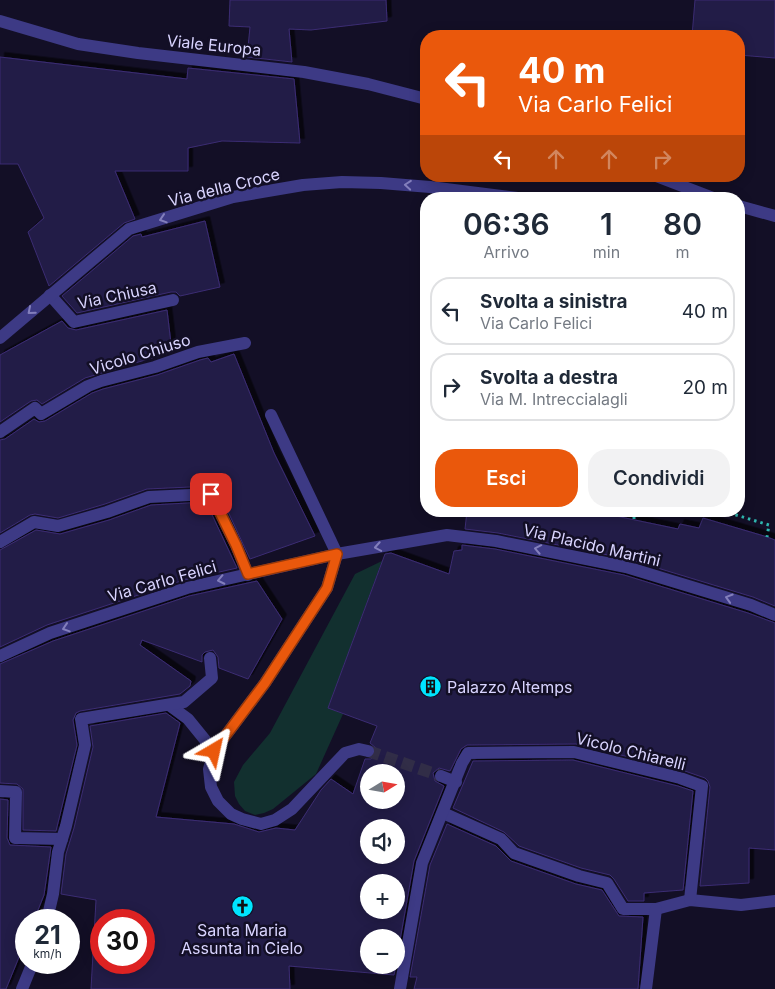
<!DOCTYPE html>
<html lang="it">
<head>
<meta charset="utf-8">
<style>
	:root { --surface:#fff; --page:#f2f2f3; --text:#1f2937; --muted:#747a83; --line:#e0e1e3; --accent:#ea580c }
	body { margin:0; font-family:Inter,sans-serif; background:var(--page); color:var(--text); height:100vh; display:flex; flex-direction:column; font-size:19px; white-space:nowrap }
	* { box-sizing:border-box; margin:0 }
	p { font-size:16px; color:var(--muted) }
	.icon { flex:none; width:28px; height:28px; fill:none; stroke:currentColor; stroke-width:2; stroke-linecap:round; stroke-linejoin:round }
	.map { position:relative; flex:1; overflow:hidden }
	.side { position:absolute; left:420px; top:192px; width:325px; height:325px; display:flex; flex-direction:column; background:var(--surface); border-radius:20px; box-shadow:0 2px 12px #0003 }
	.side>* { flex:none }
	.hud { position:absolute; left:420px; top:30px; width:325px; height:152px; border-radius:20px; box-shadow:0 2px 12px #0003; background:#ea580c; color:#fff; overflow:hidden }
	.needle { width:32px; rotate:79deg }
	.buttons { position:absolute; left:360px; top:764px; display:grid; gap:10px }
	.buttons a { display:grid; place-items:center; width:45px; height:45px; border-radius:50%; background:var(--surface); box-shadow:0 2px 12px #0003; font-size:25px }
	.speed { position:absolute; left:15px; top:909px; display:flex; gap:10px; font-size:25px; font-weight:700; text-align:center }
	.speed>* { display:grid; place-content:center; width:65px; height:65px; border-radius:50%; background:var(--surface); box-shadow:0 2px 12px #0003; line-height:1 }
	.speed small { font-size:12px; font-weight:400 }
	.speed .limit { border:8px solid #d22; background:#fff; color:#111 }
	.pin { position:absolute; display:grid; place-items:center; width:42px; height:42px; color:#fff; margin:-21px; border-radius:10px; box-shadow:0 2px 8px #0006 }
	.me { position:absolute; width:55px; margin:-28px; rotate:36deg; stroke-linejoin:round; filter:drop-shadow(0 0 4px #0008) }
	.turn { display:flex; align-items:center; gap:18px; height:105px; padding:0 15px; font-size:22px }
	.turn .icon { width:65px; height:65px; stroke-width:2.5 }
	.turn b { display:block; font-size:35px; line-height:42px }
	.lanes { display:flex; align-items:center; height:48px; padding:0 15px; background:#0003; justify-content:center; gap:25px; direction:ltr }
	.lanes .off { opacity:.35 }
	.eta { display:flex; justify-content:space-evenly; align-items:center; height:85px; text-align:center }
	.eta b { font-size:30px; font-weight:600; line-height:35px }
	.button { display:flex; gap:10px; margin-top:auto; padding:10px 15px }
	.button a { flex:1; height:58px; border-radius:20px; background:var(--accent); color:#fff; font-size:20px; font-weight:600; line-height:58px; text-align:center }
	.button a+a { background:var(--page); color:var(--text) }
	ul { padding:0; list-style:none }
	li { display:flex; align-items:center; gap:15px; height:68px; margin:0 10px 8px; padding:0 5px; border:2px solid var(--line); border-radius:20px }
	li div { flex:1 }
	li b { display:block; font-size:19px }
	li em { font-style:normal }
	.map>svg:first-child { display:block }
	.green { fill:#12302f }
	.building { fill:#241b47; stroke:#3b2d73; fill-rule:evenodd; filter:url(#shadow) }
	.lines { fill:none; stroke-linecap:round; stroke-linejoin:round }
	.minor-tunnel { stroke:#312d47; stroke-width:12; stroke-dasharray:12 6; stroke-linecap:butt }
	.path { stroke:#2fb8b0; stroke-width:3; stroke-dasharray:2.5 4; stroke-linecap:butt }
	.minor { stroke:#3d3a85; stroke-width:12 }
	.oneway { stroke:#837fbc }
	.route-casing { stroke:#983908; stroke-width:12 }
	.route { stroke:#ea580c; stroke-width:9 }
	.labels { text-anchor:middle; stroke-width:5; stroke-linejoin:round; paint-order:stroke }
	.street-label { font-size:16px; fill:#d9d4ff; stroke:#130f26 }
	.poi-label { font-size:16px; fill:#d9d4ff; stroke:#130f26; text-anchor:start }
</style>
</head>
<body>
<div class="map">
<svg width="775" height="989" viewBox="0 0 775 989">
	<defs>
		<filter id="shadow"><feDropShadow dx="4.5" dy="-4.5" stdDeviation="0" flood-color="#0009"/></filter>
	</defs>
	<rect width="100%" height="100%" fill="#130f26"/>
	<polygon class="green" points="382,561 328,708 343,714 316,774 273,809 264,813 255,815 245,811 239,804 235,796 234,782 243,765 270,733 355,574"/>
	<g class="building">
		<polygon points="230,0 386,0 387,21 311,30 289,29 292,62 247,57 250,27 229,26"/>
		<polygon points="695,0 775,0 775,58 739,55 739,36 692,36"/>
		<polygon points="0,57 187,79 188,68 294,79 300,143 222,141 188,148 188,171 115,171 135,219 124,223 49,286 28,232 44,218 18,164 0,164"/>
		<polygon points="205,221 220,287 180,296 176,292 171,292 77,313 62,296 133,236 141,234 142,237"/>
		<polygon points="167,310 172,352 85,378 42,404 37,400 31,401 0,422 0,355 62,321 68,328 76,330"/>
		<polygon points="234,354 274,453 315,536 250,559 218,490 215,487 211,486 147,489 105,504 58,518 35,514 30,515 0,533 0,440 5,439 34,419 39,422 45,421 92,393 103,389 157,375 200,360 208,358 211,362"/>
		<polygon points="206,502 237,568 184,580 47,625 0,647 0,550 36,530 60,534 109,520 151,505"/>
		<polygon points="467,511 564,511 611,515 678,529 680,524 699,528 703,518 764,536 775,540 775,606 753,597 628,559 498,533 465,529"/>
		<path d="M462 545 495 549 624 575 748 613 775 623V850L749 848V883L700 886 710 787 708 781 705 778 682 770 576 744 467 745 461 749 450 771 439 768 433 773 435 781 444 786 414 861 396 963V938H369V965H396L394 975 289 966 290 989H91L96 900 61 894 66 854 74 828 93 747 90 726 166 713 180 723 156 817 234 824 259 832 276 828 295 830 321 790 331 779 353 794 365 759H371L376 753V748L370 743 377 726 328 708 385 554 391 553 449 574 454 551 462 550ZM369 772H396V800H369ZM369 828H396V855H369ZM369 882H396V910H369ZM101 920H144V962H101Z"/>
		<polygon points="257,581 282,619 248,679 219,668 218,657 213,650 205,652 202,655 202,662 142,640 140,645 191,681 190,686 180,694 80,711 76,713 73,720 77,745 56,831 23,830 23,789 17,784 0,783 0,664 53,641 189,596"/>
		<polygon points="573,760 678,786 693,791 683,890 644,893 644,901 628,901 614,879 610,875 581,868 519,846 504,832 453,808 473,761"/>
		<polygon points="0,799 8,800 7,838 10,845 51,847 44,895 34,920 26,920 26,940 6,989 0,989"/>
		<polygon points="447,824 496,846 511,861 576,884 602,890 619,916 643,917 638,989 414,989 417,977 410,977 430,865"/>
	</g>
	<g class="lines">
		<polyline class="minor-tunnel" points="368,751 441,776"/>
		<g class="path">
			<polyline points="723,511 769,525 767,537"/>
			<polyline points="634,519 634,516"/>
		</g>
		<g class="minor">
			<polyline points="0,21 78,44 138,53 304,72 368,84 426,99"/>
			<polyline points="656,176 716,199"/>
			<polyline points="739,206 775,216"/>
			<polyline points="50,295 74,322 173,300"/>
			<polyline points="0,338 129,229 233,197 303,185 342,182 381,183 430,187 526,199"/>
			<polyline points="271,415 337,554"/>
			<polyline points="0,432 35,408 41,414 88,386 101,381 155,367 198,352 245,343"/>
			<polyline points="0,542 34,522 58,526 107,512 149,497 211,494 236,545 248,575"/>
			<polyline points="337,554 327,588 265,683 214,751 209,769 211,787 218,801 231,814 242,819 261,824 275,820 292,809 345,753 359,749 368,751"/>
			<polyline points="0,656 50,633 187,588 337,554 447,535 496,541 626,567 751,605 775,615"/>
			<polyline points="169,705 188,719 214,751"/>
			<polyline points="441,776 456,782"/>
			<polyline points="0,791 16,792 15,838 62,839"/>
			<polyline points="443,813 501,839 514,853 579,876 607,883 623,909 656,909 690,900 741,905 775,901"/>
			<polyline points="47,920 53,894 58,852 66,826 85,745 81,719 184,702 212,678 210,658"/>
			<polyline points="22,989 33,962"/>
			<polyline points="400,989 422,863 462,763 468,753 574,752 680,778 702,786 690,900"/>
			<polyline points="646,989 656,909"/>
		</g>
	</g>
	<defs><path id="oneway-chevron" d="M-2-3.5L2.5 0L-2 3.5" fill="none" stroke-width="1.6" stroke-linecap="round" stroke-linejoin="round" transform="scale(1.25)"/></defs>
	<g class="oneway">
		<use href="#oneway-chevron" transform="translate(408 185) rotate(-175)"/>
		<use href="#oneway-chevron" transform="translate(163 219) rotate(162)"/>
		<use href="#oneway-chevron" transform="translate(31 311) rotate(140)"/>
		<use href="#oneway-chevron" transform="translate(378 547) rotate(170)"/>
		<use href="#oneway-chevron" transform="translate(538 549) rotate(-169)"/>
		<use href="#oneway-chevron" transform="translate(221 580) rotate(168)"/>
		<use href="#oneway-chevron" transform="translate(729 598) rotate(-163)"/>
		<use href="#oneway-chevron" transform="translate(66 628) rotate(162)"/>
	</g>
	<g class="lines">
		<defs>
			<polyline id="route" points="211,494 236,545 248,574 337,554 327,588 265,683 214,751"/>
		</defs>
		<use href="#route" class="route-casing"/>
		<use href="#route" class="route"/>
	</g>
	<defs>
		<symbol id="building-disc" viewBox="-11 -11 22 22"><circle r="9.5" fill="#00e5ff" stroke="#130f26"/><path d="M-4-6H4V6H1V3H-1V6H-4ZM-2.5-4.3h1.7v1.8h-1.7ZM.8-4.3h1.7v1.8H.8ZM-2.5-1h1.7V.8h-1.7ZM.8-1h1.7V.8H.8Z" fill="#111"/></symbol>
		<symbol id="church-disc" viewBox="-11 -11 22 22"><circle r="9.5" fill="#00e5ff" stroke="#130f26"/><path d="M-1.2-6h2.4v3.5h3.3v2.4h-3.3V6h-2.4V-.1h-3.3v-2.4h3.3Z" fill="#111"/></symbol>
	</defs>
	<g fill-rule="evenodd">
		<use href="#building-disc" x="418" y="674" width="25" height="25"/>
		<use href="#church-disc" x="230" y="894" width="25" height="25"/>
	</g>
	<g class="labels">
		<g class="street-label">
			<text transform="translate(214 45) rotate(6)" y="6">Viale Europa</text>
			<text transform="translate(224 187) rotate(-14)" y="6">Via della Croce</text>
			<text transform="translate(117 295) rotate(-12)" y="6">Via Chiusa</text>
			<text transform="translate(140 354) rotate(-17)" y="6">Vicolo Chiuso</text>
			<text transform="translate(592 545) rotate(13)" y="6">Via Placido Martini</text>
			<text transform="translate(162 581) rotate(-16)" y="6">Via Carlo Felici</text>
			<text transform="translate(631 751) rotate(14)" y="6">Vicolo Chiarelli</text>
		</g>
		<g class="poi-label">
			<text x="447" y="693">Palazzo Altemps</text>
			<text x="242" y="936" text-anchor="middle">Santa Maria<tspan x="242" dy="18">Assunta in Cielo</tspan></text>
		</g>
	</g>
</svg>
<div class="buttons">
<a><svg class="needle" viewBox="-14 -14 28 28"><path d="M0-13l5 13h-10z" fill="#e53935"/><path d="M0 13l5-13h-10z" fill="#747a83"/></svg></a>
<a><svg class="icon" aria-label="sound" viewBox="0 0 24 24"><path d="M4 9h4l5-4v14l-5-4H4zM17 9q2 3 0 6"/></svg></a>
<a>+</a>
<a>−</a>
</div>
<div class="speed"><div>21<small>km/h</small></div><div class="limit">30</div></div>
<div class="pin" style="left:211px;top:494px;background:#d93025"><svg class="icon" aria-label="arrive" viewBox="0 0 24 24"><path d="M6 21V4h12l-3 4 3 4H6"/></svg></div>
<svg class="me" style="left:214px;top:751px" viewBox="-20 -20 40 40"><path d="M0-17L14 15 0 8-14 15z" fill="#ea580c" stroke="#fff" stroke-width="4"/></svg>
<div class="hud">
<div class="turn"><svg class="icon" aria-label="left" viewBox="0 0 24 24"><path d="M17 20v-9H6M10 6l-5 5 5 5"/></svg><div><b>40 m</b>Via Carlo Felici</div></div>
<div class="lanes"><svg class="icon" aria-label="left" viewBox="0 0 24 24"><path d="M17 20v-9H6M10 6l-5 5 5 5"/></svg><svg class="icon off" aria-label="ahead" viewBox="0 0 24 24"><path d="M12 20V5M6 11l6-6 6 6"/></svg><svg class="icon off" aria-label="ahead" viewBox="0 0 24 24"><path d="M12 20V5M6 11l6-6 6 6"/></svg><svg class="icon off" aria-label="right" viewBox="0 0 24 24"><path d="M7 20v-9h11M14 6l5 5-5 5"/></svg></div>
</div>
<section class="side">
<div class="eta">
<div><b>06:36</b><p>Arrivo</p></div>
<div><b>1</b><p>min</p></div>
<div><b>80</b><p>m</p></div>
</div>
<ul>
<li><svg class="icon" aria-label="left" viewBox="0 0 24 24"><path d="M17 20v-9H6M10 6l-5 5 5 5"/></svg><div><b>Svolta a sinistra</b><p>Via Carlo Felici</p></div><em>40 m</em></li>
<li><svg class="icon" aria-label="right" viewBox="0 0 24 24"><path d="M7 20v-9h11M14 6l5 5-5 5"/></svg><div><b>Svolta a destra</b><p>Via M. Intreccialagli</p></div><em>20 m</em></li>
</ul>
<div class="button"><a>Esci</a><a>Condividi</a></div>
</section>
</div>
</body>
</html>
